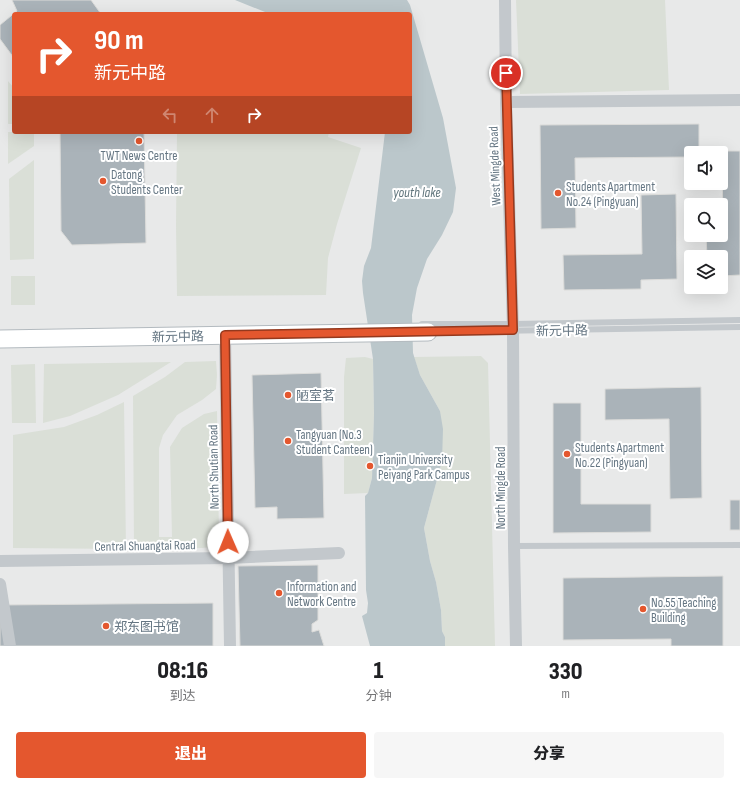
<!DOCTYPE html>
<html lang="zh">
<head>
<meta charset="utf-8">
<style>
	:root { --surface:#fff; --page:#f6f6f6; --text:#202124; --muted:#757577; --accent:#e4572e }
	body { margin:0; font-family:"Sofia Sans Condensed","Noto Sans SC",sans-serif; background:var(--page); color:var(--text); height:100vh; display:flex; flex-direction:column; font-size:15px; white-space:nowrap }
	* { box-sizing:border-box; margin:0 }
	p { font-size:13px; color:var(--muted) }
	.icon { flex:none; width:22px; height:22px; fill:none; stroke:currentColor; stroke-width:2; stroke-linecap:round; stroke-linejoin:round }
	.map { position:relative; height:646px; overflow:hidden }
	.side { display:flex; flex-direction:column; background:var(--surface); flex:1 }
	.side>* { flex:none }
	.banner { position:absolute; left:12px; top:12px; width:400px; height:122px; border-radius:4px; box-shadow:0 4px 16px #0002; background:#e4572e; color:#fff; overflow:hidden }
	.buttons { position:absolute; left:684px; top:146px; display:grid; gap:8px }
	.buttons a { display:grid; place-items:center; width:44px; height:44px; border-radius:4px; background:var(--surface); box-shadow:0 4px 16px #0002; font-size:20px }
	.pin { position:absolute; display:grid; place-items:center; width:34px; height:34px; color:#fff; margin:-17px; border:2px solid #fff; border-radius:50%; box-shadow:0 1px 4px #0007 }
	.me { position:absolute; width:44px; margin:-22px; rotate:359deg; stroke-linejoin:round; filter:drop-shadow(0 0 3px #0008) }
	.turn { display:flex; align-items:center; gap:14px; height:84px; padding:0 16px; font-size:18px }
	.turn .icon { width:52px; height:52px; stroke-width:2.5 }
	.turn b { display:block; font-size:28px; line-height:34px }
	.lanes { display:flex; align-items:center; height:38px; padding:0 16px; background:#0003; justify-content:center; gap:20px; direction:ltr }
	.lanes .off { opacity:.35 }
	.eta { display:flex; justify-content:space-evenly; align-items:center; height:68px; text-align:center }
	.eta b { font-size:24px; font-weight:800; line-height:28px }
	.button { display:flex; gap:8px; margin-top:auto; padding:8px 16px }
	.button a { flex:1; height:46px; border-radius:4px; background:var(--accent); color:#fff; font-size:16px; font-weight:800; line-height:46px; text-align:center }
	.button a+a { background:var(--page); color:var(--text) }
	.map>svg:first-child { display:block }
	.built { fill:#e8e9e9; fill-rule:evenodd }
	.green { fill:#dadfd7 }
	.water { fill:#bbc7cb }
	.building { fill:#aab3b9; stroke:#dcdcda }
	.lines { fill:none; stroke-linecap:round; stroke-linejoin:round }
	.secondary-casing { stroke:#b3babf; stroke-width:19 }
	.lane { stroke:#c3c8cc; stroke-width:6 }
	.street { stroke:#c3c8cc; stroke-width:12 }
	.secondary { stroke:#fff; stroke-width:17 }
	.route-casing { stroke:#94391e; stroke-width:10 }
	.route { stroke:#e4572e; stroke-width:7 }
	.poi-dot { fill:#e4572e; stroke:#fff; stroke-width:1.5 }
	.labels { text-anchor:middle; stroke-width:4; stroke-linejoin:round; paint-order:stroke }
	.poi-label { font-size:13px; fill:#657683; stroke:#fff; text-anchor:start }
	.street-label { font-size:13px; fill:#657683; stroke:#fff }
	.water-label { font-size:14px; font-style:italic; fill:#60757c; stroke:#fff }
</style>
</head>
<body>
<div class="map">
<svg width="740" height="646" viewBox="0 0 740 646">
	<rect width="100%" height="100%" fill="#fafaf8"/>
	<path class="built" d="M0 0H740V646H0ZM14 14H410V132H14ZM691 153H721V183H691ZM691 205H721V235H691ZM691 257H721V287H691Z"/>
	<g class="green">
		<polygon points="516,0 665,0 669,90 520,94"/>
		<polygon points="8,81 14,88 14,124 8,124"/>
		<polygon points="8,132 34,132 34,146 8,164"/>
		<polygon points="177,132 329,132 328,137 361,148 337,224 328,258 326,295 177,296 176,225"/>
		<polygon points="34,160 34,259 10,260 9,179"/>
		<rect x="11" y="276" width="24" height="29"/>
		<polygon points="481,356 488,363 495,646 445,646 445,637 442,631 441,610 436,582 430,561 424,528 442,461 440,411 420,375 414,357"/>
		<polygon points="365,357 373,359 374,414 372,478 368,493 344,494 344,377 346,358"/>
		<polygon points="216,361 217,375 216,389 202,400 177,415 163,435 159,448 159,537 172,537 170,447 182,428 204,414 217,411 219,536 217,543 212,547 202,548 134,549 133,396 165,377 185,362"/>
		<polygon points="171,362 118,395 70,416 43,423 44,364"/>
		<polygon points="35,364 36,423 12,423 11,365"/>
		<polygon points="124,402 126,549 13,548 13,435 64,427 97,415"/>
	</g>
	<polygon class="water" points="235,0 407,0 410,5 443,118 456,188 453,212 442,235 427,259 417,288 412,315 413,353 420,375 440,411 443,429 442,461 424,528 430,561 436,582 441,610 442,631 445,637 445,646 370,646 362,616 367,613 368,603 366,590 365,496 368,493 372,478 374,414 373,359 363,293 362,281 364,266 371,248 385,132 410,132 410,14 270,14"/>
	<g class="building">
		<polygon points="12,0 91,0 101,14 14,14 14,58 0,39 0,25 17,11"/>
		<polygon points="699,124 699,153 691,153 691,157 575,158 576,228 541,229 540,125"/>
		<polygon points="60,132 144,132 146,243 72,245 61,231"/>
		<polygon points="722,151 740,151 740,275 721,276 721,257 707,257 706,235 721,235 721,233 723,233"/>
		<polygon points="676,194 677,279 641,280 641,289 564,290 563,255 642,254 641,195"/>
		<polygon points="321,373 324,518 277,519 277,507 255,508 252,375"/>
		<polygon points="701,387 702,498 670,499 669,419 605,420 605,389"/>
		<polygon points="553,403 581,403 581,504 651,504 651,532 553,533"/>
		<rect x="730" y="500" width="10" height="30"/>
		<polygon points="318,565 318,620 312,624 312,632 319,630 324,646 240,646 238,566"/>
		<polygon points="723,576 723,646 671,646 671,639 563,640 563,578"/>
		<polygon points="213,603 213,646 0,646 0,605"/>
	</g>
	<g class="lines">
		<defs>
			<polyline id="secondary" points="0,339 428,332"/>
		</defs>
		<use href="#secondary" class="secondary-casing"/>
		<g class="lane">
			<polyline points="422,324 513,324 740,320"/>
			<polyline points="430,332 740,327"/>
			<polyline points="514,546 740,545"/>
		</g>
		<g class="street">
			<polyline points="505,0 506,102 513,330 514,546 516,646"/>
			<polyline points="506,102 740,100"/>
			<polyline points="225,335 230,646"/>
			<polyline points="0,561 228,558 339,553"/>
			<polyline points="0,584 10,646"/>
		</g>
		<use href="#secondary" class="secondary"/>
	</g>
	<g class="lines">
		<defs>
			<polyline id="route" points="228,542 225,335 513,330 506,73"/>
		</defs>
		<use href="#route" class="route-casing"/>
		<use href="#route" class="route"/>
	</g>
	<g class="poi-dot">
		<circle cx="139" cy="141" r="4"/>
		<circle cx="103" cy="181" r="4"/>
		<circle cx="558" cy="193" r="4"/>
		<circle cx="288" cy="395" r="4"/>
		<circle cx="288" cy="441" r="4"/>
		<circle cx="567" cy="454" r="4"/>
		<circle cx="370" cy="466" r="4"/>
		<circle cx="279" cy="593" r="4"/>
		<circle cx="643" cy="609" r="4"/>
		<circle cx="106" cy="626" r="4"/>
	</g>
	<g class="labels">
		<g class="poi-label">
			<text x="139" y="160" text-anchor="middle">TWT News Centre</text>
			<text x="111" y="179">Datong<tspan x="111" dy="15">Students Center</tspan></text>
			<text x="566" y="191">Students Apartment<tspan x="566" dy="15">No.24 (Pingyuan)</tspan></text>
			<text x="296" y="400">陋室茗</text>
			<text x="296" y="439">Tangyuan (No.3<tspan x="296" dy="15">Student Canteen)</tspan></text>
			<text x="575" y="452">Students Apartment<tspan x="575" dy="15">No.22 (Pingyuan)</tspan></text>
			<text x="378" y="464">Tianjin University<tspan x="378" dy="15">Peiyang Park Campus</tspan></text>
			<text x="287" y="591">Information and<tspan x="287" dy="15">Network Centre</tspan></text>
			<text x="651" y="607">No.55 Teaching<tspan x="651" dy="15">Building</tspan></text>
			<text x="114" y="631">郑东图书馆</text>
		</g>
		<g class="street-label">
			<text transform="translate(494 166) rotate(-92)" y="5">West Mingde Road</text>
			<text transform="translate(562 330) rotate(-1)" y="5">新元中路</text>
			<text transform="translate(178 336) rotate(-1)" y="5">新元中路</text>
			<text transform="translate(213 467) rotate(-91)" y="5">North Shutian Road</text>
			<text transform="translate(500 488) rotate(-90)" y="5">North Mingde Road</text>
			<text transform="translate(145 545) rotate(-1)" y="5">Central Shuangtai Road</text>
		</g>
		<g class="water-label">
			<text x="417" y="197">youth lake</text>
		</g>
	</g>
</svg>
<div class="buttons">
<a><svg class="icon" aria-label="sound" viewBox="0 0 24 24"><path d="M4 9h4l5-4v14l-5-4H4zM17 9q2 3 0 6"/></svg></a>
<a><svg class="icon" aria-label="search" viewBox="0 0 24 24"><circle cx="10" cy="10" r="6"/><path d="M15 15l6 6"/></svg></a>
<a><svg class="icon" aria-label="layers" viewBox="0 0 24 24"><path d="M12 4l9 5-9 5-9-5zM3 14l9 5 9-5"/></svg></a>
</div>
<div class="pin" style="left:506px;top:73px;background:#d93025"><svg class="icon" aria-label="arrive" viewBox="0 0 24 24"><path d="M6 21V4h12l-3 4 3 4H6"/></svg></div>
<svg class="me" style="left:228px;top:542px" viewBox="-20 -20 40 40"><circle r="19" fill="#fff"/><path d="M0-13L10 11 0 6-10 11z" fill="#e4572e"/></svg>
<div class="banner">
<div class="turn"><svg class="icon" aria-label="right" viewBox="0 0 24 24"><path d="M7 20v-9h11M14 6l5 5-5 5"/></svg><div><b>90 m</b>新元中路</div></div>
<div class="lanes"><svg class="icon off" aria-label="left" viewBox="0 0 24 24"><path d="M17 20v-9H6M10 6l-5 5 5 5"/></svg><svg class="icon off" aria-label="ahead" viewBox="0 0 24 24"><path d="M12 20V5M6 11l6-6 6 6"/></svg><svg class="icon" aria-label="right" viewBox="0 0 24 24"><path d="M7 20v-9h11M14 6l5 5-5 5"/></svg></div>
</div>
</div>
<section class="side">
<div class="eta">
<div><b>08:16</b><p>到达</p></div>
<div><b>1</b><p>分钟</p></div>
<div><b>330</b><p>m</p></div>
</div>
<div class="button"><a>退出</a><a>分享</a></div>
</section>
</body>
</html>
